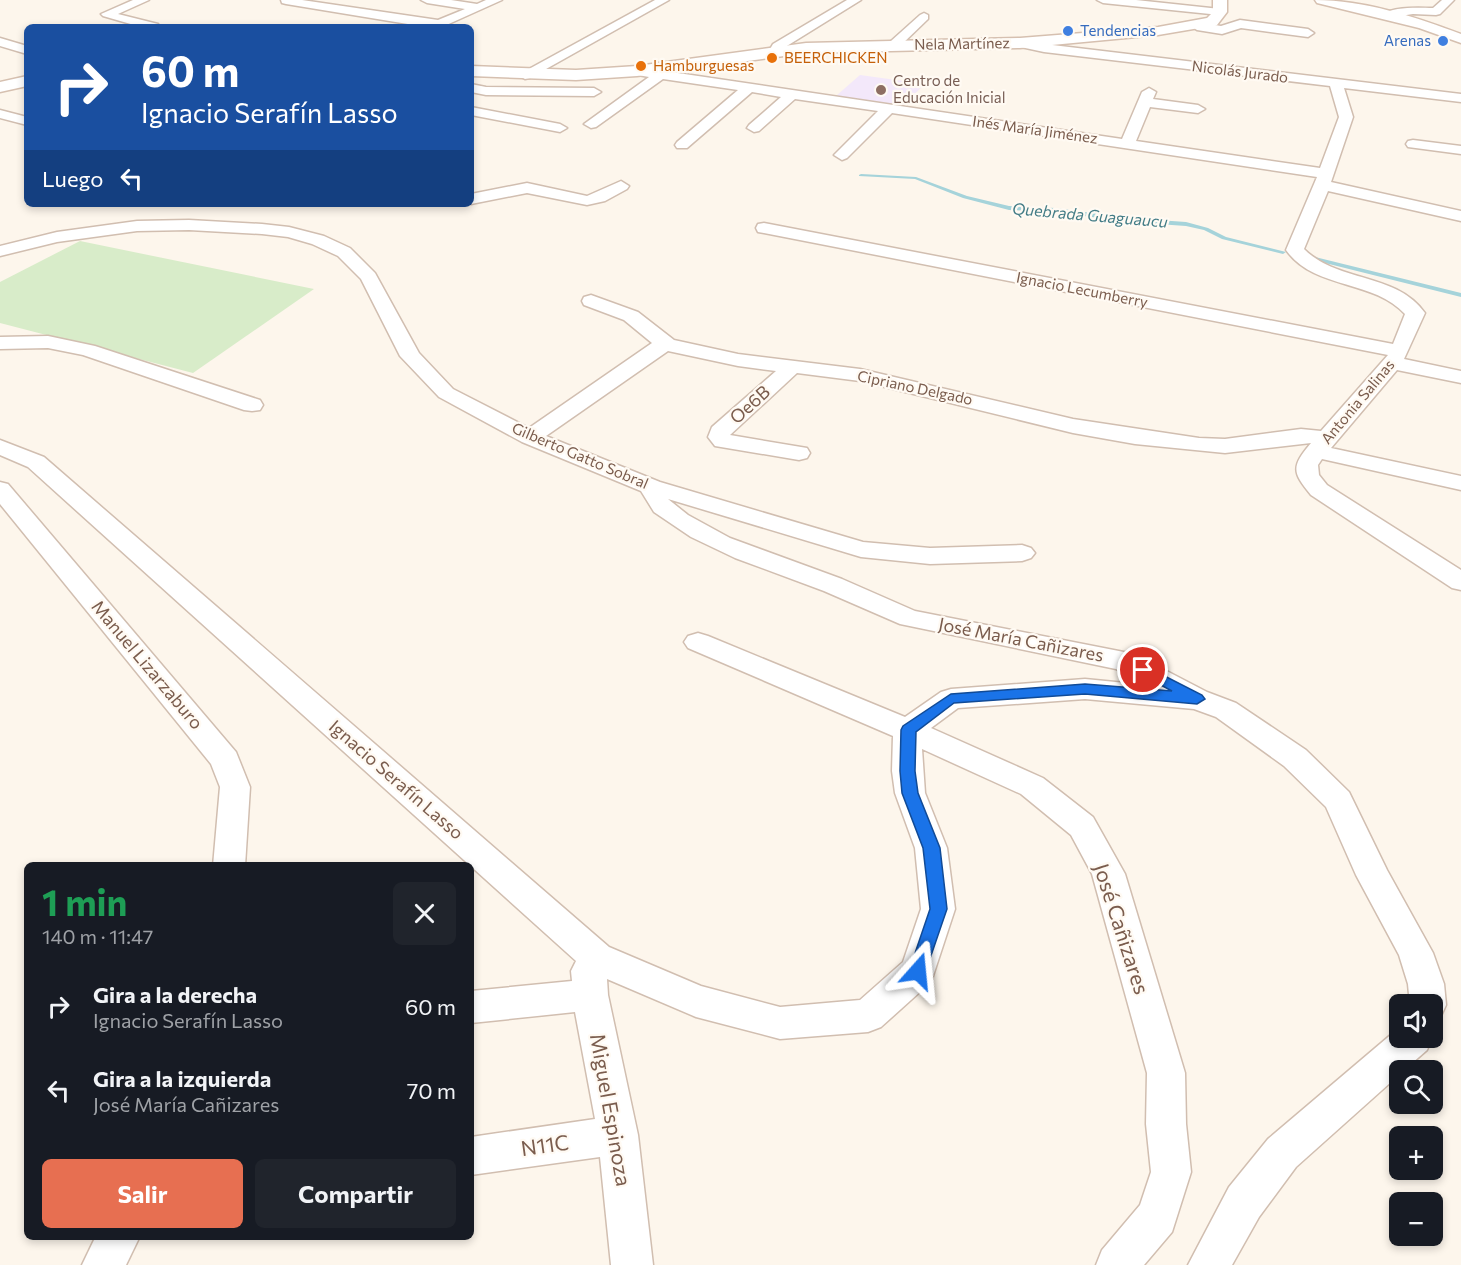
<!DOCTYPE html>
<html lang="es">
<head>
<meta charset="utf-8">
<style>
	:root { --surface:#171b24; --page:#20242c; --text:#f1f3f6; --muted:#9ea1a6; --accent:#e76f51 }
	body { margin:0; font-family:Commissioner,sans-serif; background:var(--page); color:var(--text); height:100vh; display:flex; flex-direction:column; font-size:22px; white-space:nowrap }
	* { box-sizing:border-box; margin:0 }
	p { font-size:20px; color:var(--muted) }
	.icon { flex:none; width:33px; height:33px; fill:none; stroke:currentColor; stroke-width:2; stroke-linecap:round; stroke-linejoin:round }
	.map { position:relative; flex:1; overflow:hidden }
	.drawer { position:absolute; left:24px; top:862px; width:450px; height:378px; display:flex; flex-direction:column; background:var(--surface); border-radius:9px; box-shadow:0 3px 9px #0003 }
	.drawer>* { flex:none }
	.banner { position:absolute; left:24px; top:24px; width:450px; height:183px; border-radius:9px; box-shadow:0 3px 9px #0003; background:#1a4fa0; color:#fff; overflow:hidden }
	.tools { position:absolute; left:1389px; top:994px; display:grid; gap:12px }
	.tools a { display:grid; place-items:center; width:54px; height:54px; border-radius:9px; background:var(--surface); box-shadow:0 3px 9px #0003; font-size:30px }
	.pin { position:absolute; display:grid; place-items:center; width:51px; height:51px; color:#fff; margin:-26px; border:3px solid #fff; border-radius:50%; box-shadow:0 2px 6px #0007 }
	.me { position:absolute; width:66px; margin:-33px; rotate:18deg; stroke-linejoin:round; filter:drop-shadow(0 0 4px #0008) }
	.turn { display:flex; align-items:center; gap:21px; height:126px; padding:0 18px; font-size:27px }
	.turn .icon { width:78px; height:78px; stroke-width:2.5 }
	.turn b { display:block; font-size:42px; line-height:51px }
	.then { display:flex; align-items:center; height:57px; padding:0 18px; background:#0003; gap:12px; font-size:22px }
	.round { display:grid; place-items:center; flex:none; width:63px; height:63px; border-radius:9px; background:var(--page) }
	.overview { display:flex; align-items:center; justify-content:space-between; height:102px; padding:0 18px }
	h1 { font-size:36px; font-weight:700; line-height:45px; color:#1e9e55 }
	.button { display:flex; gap:12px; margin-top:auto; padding:12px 18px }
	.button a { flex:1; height:69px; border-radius:9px; background:var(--accent); color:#fff; font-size:24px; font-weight:700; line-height:69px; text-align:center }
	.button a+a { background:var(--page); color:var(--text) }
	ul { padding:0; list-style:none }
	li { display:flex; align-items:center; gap:18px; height:84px; padding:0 18px }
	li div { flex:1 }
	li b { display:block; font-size:22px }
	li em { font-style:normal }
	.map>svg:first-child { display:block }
	.education { fill:#f3e8fa }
	.green { fill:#d8ecc9 }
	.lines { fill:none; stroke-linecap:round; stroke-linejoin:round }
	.stream { fill:#a5d3da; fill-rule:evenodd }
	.minor-casing { stroke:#d1beb0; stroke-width:3 }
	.secondary-casing { stroke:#d6c0b0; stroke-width:3 }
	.minor { fill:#fff; fill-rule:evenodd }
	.secondary { fill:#fff; fill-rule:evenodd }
	.route { fill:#1a73e8; stroke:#114b97; stroke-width:1.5 }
	.shop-dot { fill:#3f7fe0; stroke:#fffaf3; stroke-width:2 }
	.food-dot { fill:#e8710a; stroke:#fffaf3; stroke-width:2 }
	.education-dot { fill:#8d6e63; stroke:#fffaf3; stroke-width:2 }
	.labels { text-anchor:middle; stroke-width:4.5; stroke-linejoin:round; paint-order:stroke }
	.far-shop-label { font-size:15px; fill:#366cbe; stroke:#fffaf3; text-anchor:start }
	.far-street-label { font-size:15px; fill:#7a5c4d; stroke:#fffaf3 }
	.far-food-label { font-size:15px; fill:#c56008; stroke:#fffaf3; text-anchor:start }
	.far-education-label { font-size:15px; fill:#785e54; stroke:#fffaf3; text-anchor:start }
	.far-water-label { font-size:16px; font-style:italic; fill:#437c86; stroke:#fffaf3 }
	.street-label { font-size:18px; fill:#7a5c4d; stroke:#fffaf3 }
	.near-street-label { font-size:21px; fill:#7a5c4d; stroke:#fffaf3 }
</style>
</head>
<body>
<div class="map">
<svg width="1461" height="1265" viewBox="0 0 1461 1265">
	<rect width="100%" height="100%" fill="#fdf6ec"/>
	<polygon class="education" points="860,75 925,84 903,105 836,96"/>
	<polygon class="green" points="80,241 314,289 193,373 0,323 0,282"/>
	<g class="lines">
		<g class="stream">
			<polygon points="861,174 916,177 967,196 1009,206 1055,208 1129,218 1186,222 1208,228 1226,237 1286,252 1283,254 1222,239 1204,230 1186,226 1129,222 1055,212 1009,210 963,198 915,179 859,176 859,175"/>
			<polygon points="1315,257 1461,293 1461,297 1313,260 1313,258"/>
		</g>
		<defs>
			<g id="minor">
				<polygon points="133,0 149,0 118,14 158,24 160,27 141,27 103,16 101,14"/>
				<polygon points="281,0 302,0 438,20 465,9 427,3 421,0 451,0 477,4 486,0 502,0 442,27 426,27 286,4 282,3"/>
				<polygon points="655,0 669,0 530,78 525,79 518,75"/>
				<polygon points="847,0 861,0 782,49 779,54 775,55 769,51 773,44"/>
				<polygon points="1097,0 1136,0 1220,9 1226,12 1220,15 1103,3"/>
				<path d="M1442 0H1454L1440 14 1436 15 1413 14 1387 18 1381 15C1394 6 1418 8 1433 8Z"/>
				<polygon points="924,13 928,15 928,19 899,47 891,47 889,44 891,41 920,15"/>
				<polygon points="1240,20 1308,29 1314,33 1308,37 1241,28 1222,34 1197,30 1191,26 1197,22 1221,26"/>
				<polygon points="0,38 27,46 27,54 0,46"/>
				<path d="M1020 39 1044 44 1461 94V102L1344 88 1353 117 1331 182 1461 211V221L1328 191 1304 249C1338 283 1396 272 1425 313L1404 359 1461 371V383L1397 370 1331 448 1461 476V490L1322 459 1318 465 1319 475 1327 485 1461 570V590L1452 588 1311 495C1292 472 1291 467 1311 443L1225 453 1135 444 1073 433 860 381 797 373 730 435 807 448 810 453 807 458 799 460 715 446 708 437 712 427 776 371 738 366 668 351 546 436 660 482 863 542 930 548 1022 545 1031 548 1035 553 1031 558 1022 561 930 564 861 557 668 499 688 515 730 538 842 579 915 611 1134 654 1207 692 1236 703 1306 750 1349 792 1387 870 1433 953 1444 984 1446 1005 1441 1016 1432 1019V1005H1410L1408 984 1399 955 1356 875 1326 807 1284 766 1216 717 1194 709 1085 699 958 708 931 728 1043 778 1093 817 1125 874 1185 1073 1186 1124 1191 1172 1172 1232 1144 1265H1096L1102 1250 1140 1205 1151 1172 1146 1124 1147 1073 1092 874 1071 835 1021 794 922 749 925 793 947 848 955 909 931 982 881 1027 868 1032 780 1039 696 1017 607 979 608 995 638 1135 653 1265H611L600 1157 471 1175V1137L595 1119 575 1012 471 1023V991L572 981 571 971 576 961 28 467 0 455V440L44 457 609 947 701 986 780 1007 860 1000 903 962 921 909 915 848 895 793 892 771 893 736 688 648 684 642 688 636 698 633 708 636 905 717 941 692 951 689 1085 679 1146 685 1116 669 900 624 824 591 735 558 691 537 654 512 641 491 522 442 439 397 400 356 361 279 338 256 312 244 288 237 262 234 189 230 137 231 57 242 0 256V246L57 232 137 221 189 220 262 224 289 227 324 236 350 248 375 273 419 353 453 389 529 428 652 343 624 320 584 305 582 301 584 297 591 295 638 312 674 340 738 354 860 369 1073 419 1199 438 1225 439 1301 429 1321 431 1388 355 764 233 758 232 756 228 758 224 764 223 1393 344 1405 314C1373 279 1314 290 1286 250L1317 177 892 113 847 158 842 160 834 155 878 111 795 99 759 131 754 132 747 128 749 125 781 97 752 92 687 148H677L675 145 677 142 738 90 663 79 596 127 591 128 584 124 649 77 632 74 630 71 637 67 1122 139 1142 92 1149 88 1156 92 1153 99 1198 105 1205 109 1198 113 1150 107 1136 141 1320 168 1339 117 1330 86 1044 52 1016 46 1014 43 1016 40Z"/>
				<polygon points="471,84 486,87 594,88 601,92 594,96 486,95 471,92"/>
				<polygon points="471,107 560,124 567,128 560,132 471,115"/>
				<polygon points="0,110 27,117 27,125 0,118"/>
				<polygon points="1413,140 1461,146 1461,154 1408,147 1406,144 1408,141"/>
				<polygon points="621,181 629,186 627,189 605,201 587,205 527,193 471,204 471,194 527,183 587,196"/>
				<polygon points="48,336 95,346 260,400 263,405 260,410 252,411 244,410 83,355 48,348 0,349 0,337"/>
				<polygon points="0,482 8,484 236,752 250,787 245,866 213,866 220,787 211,764 0,504"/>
				<polygon points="1400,1027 1400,1038 1432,1038 1427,1050 1403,1071 1400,1071 1400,1074 1296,1167 1259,1217 1232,1265 1188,1265 1229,1187 1268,1139"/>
				<polygon points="95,1238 139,1238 126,1265 82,1265"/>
			</g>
			<g id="secondary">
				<polygon points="1213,0 1227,0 1227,12 1217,25 1158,35 1020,48 806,53 637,76 576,80 471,76 471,66 576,70 637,66 806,43 1020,38 1158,27 1207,18 1213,12"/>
				<path d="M1315 0C1364 0 1416 17 1461 34V43L1419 28 1317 3Z"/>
				<polygon points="27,76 27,86 0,92 0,82"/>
			</g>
		</defs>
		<use href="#minor" class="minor-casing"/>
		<use href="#secondary" class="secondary-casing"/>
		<use href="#minor" class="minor"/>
		<use href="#secondary" class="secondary"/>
	</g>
	<polygon class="route" points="1143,665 1202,695 1205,699 1197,704 1085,694 954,703 916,732 915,771 918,793 940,848 947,909 924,976 918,979 912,976 909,971 930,909 923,848 902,793 900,771 901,730 903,726 951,694 1085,684 1172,691 1138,673 1136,670 1138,667"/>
	<g class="shop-dot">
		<circle cx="1068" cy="31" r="6"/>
		<circle cx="1443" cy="41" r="6"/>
	</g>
	<g class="food-dot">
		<circle cx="772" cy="58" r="6"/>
		<circle cx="641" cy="66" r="6"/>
	</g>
	<circle class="education-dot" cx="881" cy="90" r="6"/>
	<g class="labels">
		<g class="far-shop-label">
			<text x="1080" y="36">Tendencias</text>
			<text x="1431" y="46" text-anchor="end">Arenas</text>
		</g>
		<g class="far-street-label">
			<text transform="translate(962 44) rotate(-1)" y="5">Nela Martínez</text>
			<text transform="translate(1240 72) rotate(7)" y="5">Nicolás Jurado</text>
			<text transform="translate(1035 130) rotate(8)" y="5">Inés María Jiménez</text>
			<text transform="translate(1082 290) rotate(11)" y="5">Ignacio Lecumberry</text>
			<text transform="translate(915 388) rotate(12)" y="5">Cipriano Delgado</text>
			<text transform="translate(1358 402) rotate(-50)" y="5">Antonia Salinas</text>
			<text transform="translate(580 456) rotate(23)" y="5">Gilberto Gatto Sobral</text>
		</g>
		<g class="far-food-label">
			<text x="784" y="63">BEERCHICKEN</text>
			<text x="653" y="71">Hamburguesas</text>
		</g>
		<g class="far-education-label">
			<text x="893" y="86">Centro de<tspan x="893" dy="17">Educación Inicial</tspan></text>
		</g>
		<g class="far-water-label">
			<text transform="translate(1090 215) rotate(5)" y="6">Quebrada Guaguaucu</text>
		</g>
		<g class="street-label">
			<text transform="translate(750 405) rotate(-42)" y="6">Oe6B</text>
			<text transform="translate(1021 640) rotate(11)" y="6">José María Cañizares</text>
			<text transform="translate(147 665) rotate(50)" y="6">Manuel Lizarzaburo</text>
			<text transform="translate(396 780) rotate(41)" y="6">Ignacio Serafín Lasso</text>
		</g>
		<g class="near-street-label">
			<text transform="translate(1121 929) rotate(72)" y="7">José Cañizares</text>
			<text transform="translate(610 1110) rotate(80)" y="7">Miguel Espinoza</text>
			<text transform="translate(545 1146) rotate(-8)" y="7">N11C</text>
		</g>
	</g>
</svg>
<div class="tools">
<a><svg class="icon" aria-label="sound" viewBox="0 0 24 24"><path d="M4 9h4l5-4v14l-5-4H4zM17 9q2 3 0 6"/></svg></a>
<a><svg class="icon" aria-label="search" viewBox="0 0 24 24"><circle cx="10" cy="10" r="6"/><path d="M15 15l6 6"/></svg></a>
<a>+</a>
<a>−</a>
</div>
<div class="pin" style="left:1143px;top:670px;background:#d93025"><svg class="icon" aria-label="arrive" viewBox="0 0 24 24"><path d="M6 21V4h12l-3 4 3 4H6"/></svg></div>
<svg class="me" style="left:918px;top:971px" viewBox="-20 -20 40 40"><path d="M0-17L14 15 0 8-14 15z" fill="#1a73e8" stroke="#fff" stroke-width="4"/></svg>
<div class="banner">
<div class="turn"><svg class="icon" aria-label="right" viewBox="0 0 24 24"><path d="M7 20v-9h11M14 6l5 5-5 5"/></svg><div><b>60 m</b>Ignacio Serafín Lasso</div></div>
<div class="then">Luego<svg class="icon" aria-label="left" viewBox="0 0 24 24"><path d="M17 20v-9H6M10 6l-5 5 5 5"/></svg></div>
</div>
<section class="drawer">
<div class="overview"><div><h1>1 min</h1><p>140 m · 11:47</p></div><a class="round"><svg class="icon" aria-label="close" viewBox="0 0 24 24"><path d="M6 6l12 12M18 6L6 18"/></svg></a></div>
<ul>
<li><svg class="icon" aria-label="right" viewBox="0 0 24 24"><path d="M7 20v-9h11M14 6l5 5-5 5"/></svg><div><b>Gira a la derecha</b><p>Ignacio Serafín Lasso</p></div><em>60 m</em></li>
<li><svg class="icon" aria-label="left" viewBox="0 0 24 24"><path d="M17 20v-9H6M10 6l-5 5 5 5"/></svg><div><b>Gira a la izquierda</b><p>José María Cañizares</p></div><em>70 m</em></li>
</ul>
<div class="button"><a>Salir</a><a>Compartir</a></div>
</section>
</div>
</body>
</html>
